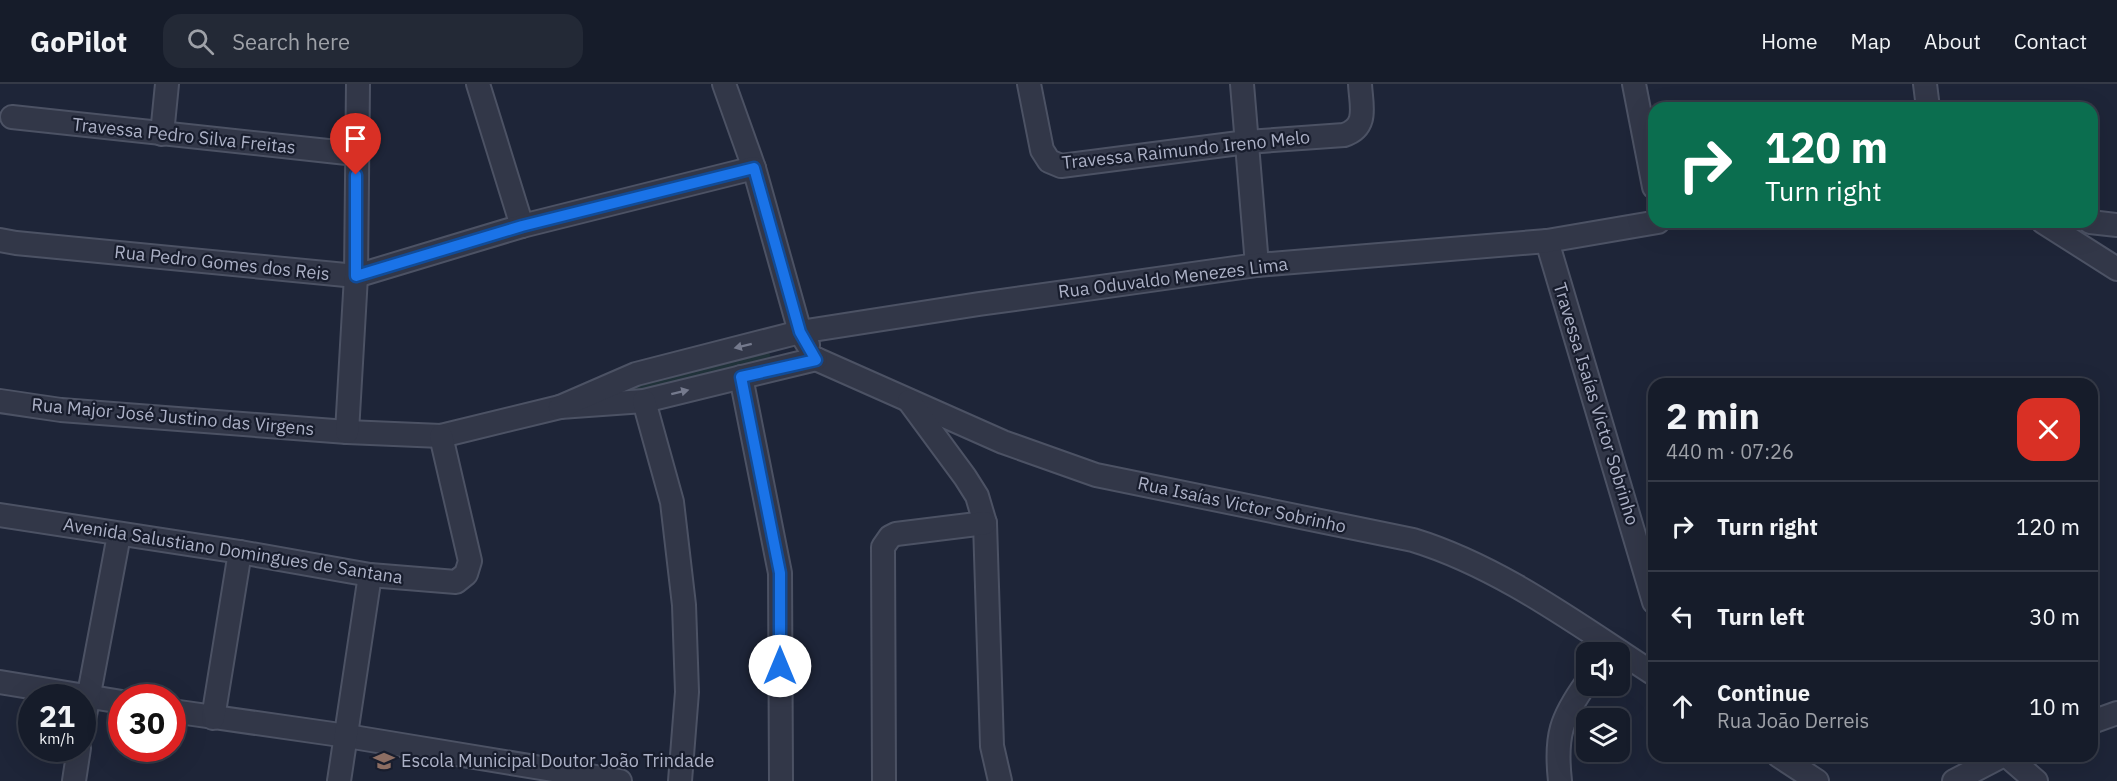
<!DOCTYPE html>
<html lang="en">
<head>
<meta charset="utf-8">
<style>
	:root { --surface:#161c2a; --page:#232936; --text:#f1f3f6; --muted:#9ea1a8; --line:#353a47 }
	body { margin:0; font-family:"IBM Plex Sans",sans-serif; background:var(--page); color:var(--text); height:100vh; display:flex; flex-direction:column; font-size:22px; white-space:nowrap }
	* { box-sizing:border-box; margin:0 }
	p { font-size:20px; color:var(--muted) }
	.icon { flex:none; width:33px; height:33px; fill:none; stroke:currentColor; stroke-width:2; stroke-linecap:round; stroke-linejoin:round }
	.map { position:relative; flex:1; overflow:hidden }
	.panel { position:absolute; left:1648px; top:294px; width:450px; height:384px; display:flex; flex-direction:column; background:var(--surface); border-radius:18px; box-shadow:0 6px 24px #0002,0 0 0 2px var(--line) }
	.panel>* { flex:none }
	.top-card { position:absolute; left:1648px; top:18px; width:450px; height:126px; border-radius:18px; box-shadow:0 6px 24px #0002,0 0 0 2px var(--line); background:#0b6e4f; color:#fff; overflow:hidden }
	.tools { position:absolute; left:1576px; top:558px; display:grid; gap:12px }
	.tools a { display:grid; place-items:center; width:54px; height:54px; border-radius:12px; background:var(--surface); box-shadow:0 6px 24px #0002,0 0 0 2px var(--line); font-size:30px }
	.speed { position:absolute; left:18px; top:600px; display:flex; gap:12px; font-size:30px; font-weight:700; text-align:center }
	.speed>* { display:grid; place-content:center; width:78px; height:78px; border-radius:50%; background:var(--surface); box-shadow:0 6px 24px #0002,0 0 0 2px var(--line); line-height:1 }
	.speed small { font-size:15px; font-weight:400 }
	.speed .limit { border:9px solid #d22; background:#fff; color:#111 }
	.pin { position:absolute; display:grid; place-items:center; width:51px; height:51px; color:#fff; margin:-62px -26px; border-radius:50% 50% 50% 0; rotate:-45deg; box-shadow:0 0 6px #0007 }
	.pin .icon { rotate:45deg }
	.me { position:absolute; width:66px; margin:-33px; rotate:0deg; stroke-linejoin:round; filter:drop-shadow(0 0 4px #0008) }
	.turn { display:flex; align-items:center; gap:21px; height:126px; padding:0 18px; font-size:27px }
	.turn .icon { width:78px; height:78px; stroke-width:2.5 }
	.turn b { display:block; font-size:42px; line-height:51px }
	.round { display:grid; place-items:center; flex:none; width:63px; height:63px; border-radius:18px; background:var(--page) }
	.summary { display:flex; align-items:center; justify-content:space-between; height:102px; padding:0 18px }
	h1 { font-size:36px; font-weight:700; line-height:45px }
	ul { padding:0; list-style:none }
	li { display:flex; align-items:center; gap:18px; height:90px; padding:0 18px; border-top:2px solid var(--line) }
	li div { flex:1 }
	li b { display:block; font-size:22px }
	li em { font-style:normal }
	header { display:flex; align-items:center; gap:36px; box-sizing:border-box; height:84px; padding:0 30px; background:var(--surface); border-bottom:2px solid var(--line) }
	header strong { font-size:28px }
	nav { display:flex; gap:33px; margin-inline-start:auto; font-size:21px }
	.search { width:420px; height:54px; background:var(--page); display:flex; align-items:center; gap:15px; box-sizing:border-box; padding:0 21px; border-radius:18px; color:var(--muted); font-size:22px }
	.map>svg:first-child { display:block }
	.green { fill:#203239 }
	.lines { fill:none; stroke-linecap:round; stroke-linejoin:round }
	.minor-casing { stroke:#4c5264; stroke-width:26 }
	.minor { stroke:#323748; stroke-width:22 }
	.oneway { fill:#757a8d }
	.route-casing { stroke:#114b97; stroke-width:15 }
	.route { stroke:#1a73e8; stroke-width:10 }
	.labels { text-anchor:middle; stroke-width:4.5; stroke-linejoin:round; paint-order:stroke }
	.street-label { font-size:18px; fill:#acb1c6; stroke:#181d2d }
	.poi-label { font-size:18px; fill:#acb1c6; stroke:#181d2d; text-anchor:start }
</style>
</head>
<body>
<header>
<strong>GoPilot</strong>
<div class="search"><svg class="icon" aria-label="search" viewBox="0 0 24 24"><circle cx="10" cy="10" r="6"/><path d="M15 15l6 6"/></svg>Search here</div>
<nav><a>Home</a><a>Map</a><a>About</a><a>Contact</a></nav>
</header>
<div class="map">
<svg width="2117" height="697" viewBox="0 0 2117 697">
	<rect width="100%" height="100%" fill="#1e2538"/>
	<polygon class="green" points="767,263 771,274 635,309 632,298"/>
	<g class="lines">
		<defs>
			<g id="minor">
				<polyline points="478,0 522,142"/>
				<polyline points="724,0 754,84 800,248 808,261"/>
				<path d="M1029 0 1042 66 1049 77 1061 82 1247 58 1344 51C1369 43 1361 21 1360 0"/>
				<polyline points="1242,0 1257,181"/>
				<polyline points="1634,0 1654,103"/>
				<polyline points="1925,0 1928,24"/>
				<polyline points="12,33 356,70"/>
				<polyline points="162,50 167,0"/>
				<polyline points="2043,138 2117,185"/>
				<polyline points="2090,138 2117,141"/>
				<polyline points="0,156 16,159 356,192 522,142 754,84"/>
				<polyline points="1547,157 1654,518"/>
				<path d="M816 275 1003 358 1096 391 1413 456C1501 483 1578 541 1654 590"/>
				<polyline points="741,293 780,489 781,697"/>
				<polyline points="0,317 61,326 347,348 441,352 560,323 644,317 816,275"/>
				<polyline points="644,317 672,418 684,521 687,608 680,697"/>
				<polyline points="909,317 965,393 977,412 985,439 992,662 1000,697"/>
				<polyline points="560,323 636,290 800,248 979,220 1257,181 1547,157 1658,138"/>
				<polyline points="347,348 356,192 358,0"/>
				<polyline points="0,431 240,468 370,491 456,498 466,490 470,477 441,352"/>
				<polyline points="0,598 122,618"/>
				<polyline points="172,627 347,652 620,697"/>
				<polyline points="213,634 240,468"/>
				<polyline points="2092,638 2117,629"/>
				<polyline points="82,647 119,451"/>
				<polyline points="1779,672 1817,697"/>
				<polyline points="2007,672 2036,697"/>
				<polyline points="74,697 79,664"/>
				<polyline points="339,697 370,491"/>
				<polyline points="884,697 883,463 890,453 896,450 985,439"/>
				<path d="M1560 697C1555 652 1561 634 1587 598"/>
				<polyline points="1954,697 2002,672"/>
			</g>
		</defs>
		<use href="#minor" class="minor-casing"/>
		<use href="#minor" class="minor"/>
	</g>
	<defs><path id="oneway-solid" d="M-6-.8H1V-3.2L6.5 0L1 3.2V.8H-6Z" transform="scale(1.5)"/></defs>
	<g class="oneway">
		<use href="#oneway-solid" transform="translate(743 262) rotate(166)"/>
		<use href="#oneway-solid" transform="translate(680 308) rotate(-14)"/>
	</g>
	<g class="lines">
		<defs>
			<polyline id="route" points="356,91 356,192 522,142 754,84 800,248 816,276 741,293 780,489 780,582"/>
		</defs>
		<use href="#route" class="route-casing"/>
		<use href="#route" class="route"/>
	</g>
	<defs>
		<symbol id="school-bare" viewBox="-9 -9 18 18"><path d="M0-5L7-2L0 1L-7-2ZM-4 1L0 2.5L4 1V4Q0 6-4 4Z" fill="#8d6e63" stroke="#181d2d" stroke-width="2.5" paint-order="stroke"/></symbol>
	</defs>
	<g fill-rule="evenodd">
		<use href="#school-bare" x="369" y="662" width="30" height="30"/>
	</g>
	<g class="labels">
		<g class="street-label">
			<text transform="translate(184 52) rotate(6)" y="6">Travessa Pedro Silva Freitas</text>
			<text transform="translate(1186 66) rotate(-6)" y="6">Travessa Raimundo Ireno Melo</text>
			<text transform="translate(222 179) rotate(6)" y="6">Rua Pedro Gomes dos Reis</text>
			<text transform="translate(1173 194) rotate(-7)" y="6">Rua Oduvaldo Menezes Lima</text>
			<text transform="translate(1596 320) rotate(73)" y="6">Travessa Isaías Victor Sobrinho</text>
			<text transform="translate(173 333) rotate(5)" y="6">Rua Major José Justino das Virgens</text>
			<text transform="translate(1242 421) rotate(12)" y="6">Rua Isaías Victor Sobrinho</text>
			<text transform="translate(233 467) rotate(9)" y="6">Avenida Salustiano Domingues de Santana</text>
		</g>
		<g class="poi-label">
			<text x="401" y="683">Escola Municipal Doutor João Trindade</text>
		</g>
	</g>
</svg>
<div class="tools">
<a><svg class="icon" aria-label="sound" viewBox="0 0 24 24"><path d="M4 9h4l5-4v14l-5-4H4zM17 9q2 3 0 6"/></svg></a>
<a><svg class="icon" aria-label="layers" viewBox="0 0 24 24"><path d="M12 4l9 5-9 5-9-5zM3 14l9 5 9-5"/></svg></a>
</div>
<div class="speed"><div>21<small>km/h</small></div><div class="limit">30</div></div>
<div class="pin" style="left:356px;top:91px;background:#d93025"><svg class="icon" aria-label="arrive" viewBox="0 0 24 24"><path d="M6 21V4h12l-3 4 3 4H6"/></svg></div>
<svg class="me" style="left:780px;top:582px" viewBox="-20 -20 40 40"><circle r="19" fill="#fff"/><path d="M0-13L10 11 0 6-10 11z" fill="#1a73e8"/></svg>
<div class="top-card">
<div class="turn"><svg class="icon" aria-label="right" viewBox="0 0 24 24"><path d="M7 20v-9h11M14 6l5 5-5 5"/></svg><div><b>120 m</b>Turn right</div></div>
</div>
<section class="panel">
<div class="summary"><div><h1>2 min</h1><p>440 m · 07:26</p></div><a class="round" style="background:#d93025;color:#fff"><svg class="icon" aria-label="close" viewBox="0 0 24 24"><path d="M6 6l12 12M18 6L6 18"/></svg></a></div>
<ul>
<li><svg class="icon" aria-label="right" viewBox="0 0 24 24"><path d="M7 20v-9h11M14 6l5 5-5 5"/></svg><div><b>Turn right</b></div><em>120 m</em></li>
<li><svg class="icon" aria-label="left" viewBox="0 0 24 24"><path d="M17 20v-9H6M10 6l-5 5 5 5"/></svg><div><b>Turn left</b></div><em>30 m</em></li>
<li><svg class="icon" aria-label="ahead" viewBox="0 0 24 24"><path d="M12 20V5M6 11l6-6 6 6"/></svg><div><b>Continue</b><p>Rua João Derreis</p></div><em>10 m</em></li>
</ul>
</section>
</div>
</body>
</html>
